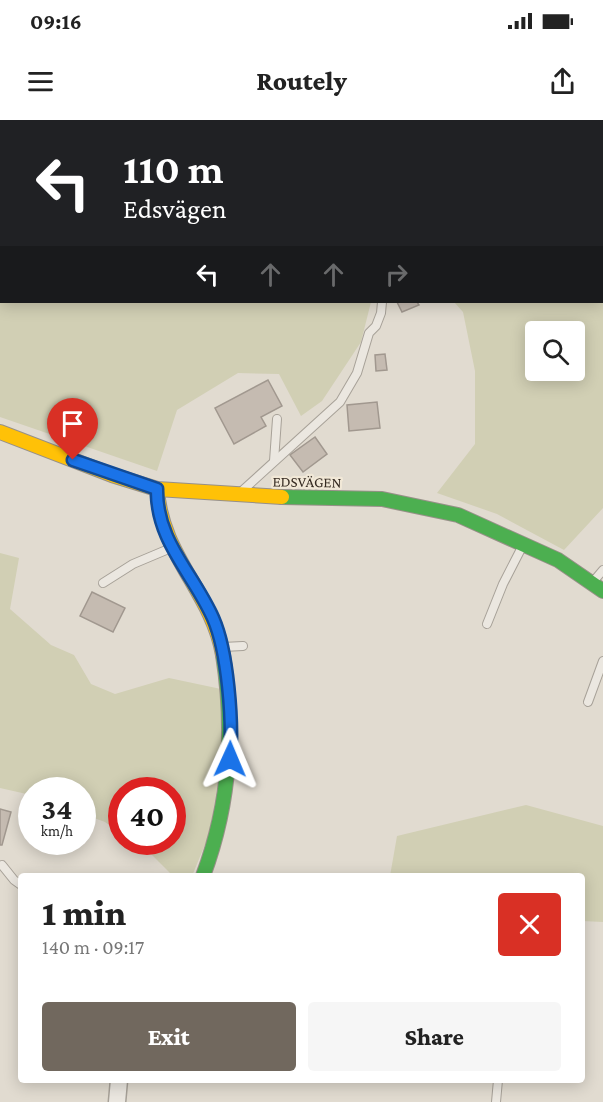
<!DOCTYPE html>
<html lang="en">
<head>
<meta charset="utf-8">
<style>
	:root { --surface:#fff; --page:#f6f6f6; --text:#222; --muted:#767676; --accent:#71685e }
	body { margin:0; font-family:"Crimson Pro",serif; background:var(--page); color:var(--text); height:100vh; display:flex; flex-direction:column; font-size:22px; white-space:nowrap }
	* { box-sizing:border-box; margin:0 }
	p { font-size:20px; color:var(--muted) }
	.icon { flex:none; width:33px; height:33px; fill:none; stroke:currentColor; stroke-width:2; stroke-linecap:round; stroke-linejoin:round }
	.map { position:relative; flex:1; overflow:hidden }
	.panel { position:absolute; left:18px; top:753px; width:567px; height:210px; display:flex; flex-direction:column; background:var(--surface); border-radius:6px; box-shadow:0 3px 15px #0003 }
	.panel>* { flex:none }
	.hud { position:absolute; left:0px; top:0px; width:603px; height:183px; box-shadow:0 3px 15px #0003; background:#202124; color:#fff; overflow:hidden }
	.tools { position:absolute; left:525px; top:201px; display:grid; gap:12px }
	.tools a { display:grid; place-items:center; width:60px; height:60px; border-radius:6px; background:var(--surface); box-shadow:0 3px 15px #0003; font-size:30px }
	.speed { position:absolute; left:18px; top:657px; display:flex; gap:12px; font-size:30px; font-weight:700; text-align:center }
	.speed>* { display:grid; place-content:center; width:78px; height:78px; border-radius:50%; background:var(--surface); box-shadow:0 3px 15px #0003; line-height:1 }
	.speed small { font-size:15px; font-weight:400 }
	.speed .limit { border:9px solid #d22; background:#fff; color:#111 }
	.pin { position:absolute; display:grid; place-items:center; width:51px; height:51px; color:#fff; margin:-62px -26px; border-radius:50% 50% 50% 0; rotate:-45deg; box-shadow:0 0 6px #0007 }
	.pin .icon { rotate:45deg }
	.me { position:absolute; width:66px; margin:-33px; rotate:1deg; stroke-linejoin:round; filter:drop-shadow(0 0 4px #0008) }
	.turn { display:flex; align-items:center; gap:21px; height:126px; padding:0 24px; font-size:27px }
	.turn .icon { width:78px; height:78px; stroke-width:2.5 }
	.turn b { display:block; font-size:42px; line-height:51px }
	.lanes { display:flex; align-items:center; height:57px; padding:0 24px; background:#0003; justify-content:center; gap:30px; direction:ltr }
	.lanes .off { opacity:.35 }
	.round { display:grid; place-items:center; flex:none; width:63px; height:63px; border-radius:6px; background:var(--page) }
	.head { display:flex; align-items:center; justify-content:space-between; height:102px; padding:0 24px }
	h1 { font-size:36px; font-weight:800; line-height:45px }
	.action { display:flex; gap:12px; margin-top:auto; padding:12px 24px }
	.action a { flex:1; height:69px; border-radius:6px; background:var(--accent); color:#fff; font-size:24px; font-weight:800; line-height:69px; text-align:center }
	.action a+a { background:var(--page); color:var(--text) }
	.status { display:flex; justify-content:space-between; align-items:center; height:42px; padding:0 30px; background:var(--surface); direction:ltr }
	.status svg { height:16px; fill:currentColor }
	header { display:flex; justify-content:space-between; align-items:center; height:78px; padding:0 24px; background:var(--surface); font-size:27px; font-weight:800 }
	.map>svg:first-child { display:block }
	.green { fill:#d1cfb4; fill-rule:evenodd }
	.building { fill:#c5bbb1; stroke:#a1988f; stroke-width:1.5 }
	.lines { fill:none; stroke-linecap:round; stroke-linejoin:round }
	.lane-casing { stroke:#a7a198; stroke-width:10 }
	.street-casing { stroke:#a7a198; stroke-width:19 }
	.fast-casing { stroke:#979088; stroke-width:16 }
	.slow-casing { stroke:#979088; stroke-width:16 }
	.path { stroke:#c2beb7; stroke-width:3; stroke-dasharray:4.5 3; stroke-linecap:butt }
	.lane { stroke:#ebe7e0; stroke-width:8 }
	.street { stroke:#ebe7e0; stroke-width:16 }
	.fast { stroke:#4caf50; stroke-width:14 }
	.slow { stroke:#ffc107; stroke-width:14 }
	.route-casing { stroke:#114b97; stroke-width:15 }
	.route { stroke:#1a73e8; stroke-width:10 }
	.labels { text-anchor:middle; stroke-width:4.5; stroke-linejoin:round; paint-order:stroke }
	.street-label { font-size:15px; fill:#352a21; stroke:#f1e8d7 }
</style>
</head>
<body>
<div class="status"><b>09:16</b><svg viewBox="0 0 49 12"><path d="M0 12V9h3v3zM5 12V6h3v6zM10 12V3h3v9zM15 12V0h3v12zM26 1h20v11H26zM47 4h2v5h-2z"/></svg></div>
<header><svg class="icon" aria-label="menu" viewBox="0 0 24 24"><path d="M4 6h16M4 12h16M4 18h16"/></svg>Routely<svg class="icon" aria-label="share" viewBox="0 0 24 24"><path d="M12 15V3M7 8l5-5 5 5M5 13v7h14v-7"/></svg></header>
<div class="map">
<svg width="603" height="982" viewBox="0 0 603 982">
	<rect width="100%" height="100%" fill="#e1dbd0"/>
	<g class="green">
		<path d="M0 0H603V388L564 430 497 394 437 373 475 324V251L463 192 454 182H602V2H2V182H371L361 222 322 281 301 296 279 254 238 253 177 290 157 351 0 297ZM536 212H574V250H536Z"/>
		<polygon points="0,433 19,438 10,489 51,525 74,535 91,564 115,574 169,558 221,569 221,645 209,715 192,756 173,756 147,730 135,722 172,722 172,670 122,670 121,713 105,702 83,694 82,670 32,670 31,675 0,668"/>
		<polygon points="526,685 603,706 603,802 582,801 582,756 390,756 397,716"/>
	</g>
	<g class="building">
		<polygon points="397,182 417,182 419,185 402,192"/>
		<polygon points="385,234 387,250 376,251 375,235"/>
		<polygon points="268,260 282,286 261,297 266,306 234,324 215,288"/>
		<polygon points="377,282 380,308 349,311 347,285"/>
		<polygon points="315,317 327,334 303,352 290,335"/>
		<polygon points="92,472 125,488 113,512 80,496"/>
		<polygon points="0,689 11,692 2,725 0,725"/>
	</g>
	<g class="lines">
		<defs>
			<g id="lane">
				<polyline points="274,341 277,299"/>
				<polyline points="242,371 340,282 357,253 369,213 376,206 381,193 382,182"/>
				<polyline points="103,463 133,444 171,428"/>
				<polyline points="592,463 603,450"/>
				<polyline points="487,504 503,464 522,427"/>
				<polyline points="223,527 243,526"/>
				<polyline points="588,582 603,541"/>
				<polyline points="2,745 14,760 21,765"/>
				<polyline points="496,982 498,960"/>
			</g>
			<polyline id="street" points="117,982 119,960"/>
			<g id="fast">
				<polyline points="282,377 382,379 458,395 558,440 603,471"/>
				<path d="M203 756C230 684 235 611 223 535"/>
			</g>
			<g id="slow">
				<polyline points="0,312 112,355 157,369 282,377"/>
				<path d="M157 369C161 436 212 472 223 535"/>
			</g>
		</defs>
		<use href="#lane" class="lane-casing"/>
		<use href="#street" class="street-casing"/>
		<use href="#fast" class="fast-casing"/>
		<use href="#slow" class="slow-casing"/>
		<g class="path">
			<polyline points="447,0 451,2"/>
			<polyline points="602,53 603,54"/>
		</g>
		<use href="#lane" class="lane"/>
		<use href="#street" class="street"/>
		<use href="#fast" class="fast"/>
		<use href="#slow" class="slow"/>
	</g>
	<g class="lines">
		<defs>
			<path id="route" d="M73 340 157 369C156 421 193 453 213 498 228 532 233 601 230 639"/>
		</defs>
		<use href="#route" class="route-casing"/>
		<use href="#route" class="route"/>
	</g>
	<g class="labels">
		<g class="street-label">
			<text transform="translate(307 362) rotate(1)" y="5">EDSVÄGEN</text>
		</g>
	</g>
</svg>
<div class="tools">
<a><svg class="icon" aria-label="search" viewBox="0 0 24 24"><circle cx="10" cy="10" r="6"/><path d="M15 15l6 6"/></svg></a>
</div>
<div class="speed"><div>34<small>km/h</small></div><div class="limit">40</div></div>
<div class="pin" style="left:73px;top:340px;background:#d93025"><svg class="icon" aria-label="arrive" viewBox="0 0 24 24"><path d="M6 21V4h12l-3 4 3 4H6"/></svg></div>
<svg class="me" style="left:230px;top:639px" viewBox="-20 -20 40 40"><path d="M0-17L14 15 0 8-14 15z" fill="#1a73e8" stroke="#fff" stroke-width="4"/></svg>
<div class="hud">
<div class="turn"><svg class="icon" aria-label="left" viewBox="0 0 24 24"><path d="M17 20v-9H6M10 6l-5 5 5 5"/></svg><div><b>110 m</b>Edsvägen</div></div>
<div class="lanes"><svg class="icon" aria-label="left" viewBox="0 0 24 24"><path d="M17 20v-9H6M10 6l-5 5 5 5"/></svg><svg class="icon off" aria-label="ahead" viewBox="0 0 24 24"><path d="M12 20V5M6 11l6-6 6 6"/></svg><svg class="icon off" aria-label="ahead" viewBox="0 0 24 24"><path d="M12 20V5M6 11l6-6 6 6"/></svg><svg class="icon off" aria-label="right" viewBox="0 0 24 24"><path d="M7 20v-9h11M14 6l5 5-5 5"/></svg></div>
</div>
<section class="panel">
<div class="head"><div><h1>1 min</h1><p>140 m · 09:17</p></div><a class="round" style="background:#d93025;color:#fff"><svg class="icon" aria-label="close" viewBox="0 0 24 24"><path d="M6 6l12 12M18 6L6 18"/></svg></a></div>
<div class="action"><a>Exit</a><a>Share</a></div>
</section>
</div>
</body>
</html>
